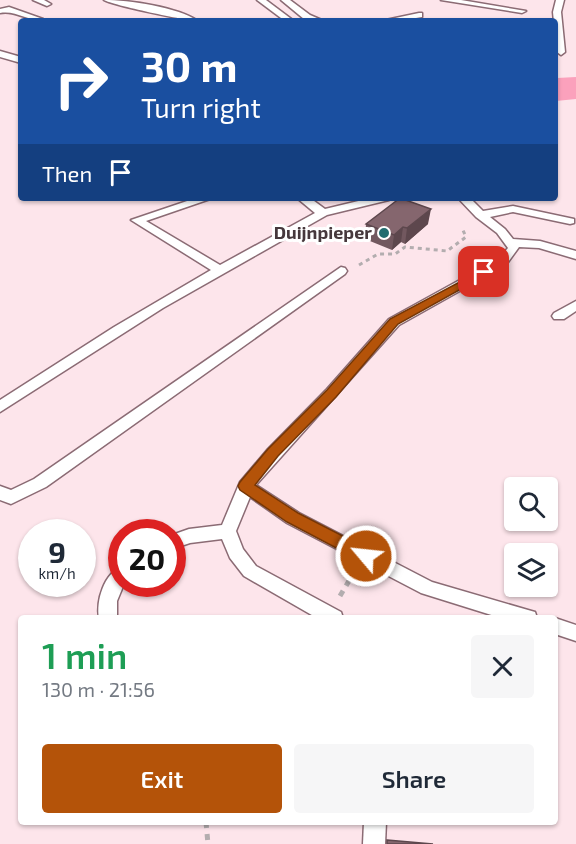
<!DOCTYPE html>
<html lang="en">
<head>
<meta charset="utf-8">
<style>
	:root { --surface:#fff; --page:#f6f6f7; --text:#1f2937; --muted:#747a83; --accent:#b45309 }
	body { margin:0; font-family:"Exo 2",sans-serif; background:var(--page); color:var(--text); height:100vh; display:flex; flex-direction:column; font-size:22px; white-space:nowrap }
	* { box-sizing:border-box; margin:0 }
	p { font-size:20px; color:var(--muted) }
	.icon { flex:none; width:33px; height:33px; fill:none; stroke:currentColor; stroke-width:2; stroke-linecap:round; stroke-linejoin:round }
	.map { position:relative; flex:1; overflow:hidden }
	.panel { position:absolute; left:18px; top:615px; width:540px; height:210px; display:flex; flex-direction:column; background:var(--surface); border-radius:6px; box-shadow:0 2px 4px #0004 }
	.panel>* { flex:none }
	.top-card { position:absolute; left:18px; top:18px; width:540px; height:183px; border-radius:6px; box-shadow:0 2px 4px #0004; background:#1a4fa0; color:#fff; overflow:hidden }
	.controls { position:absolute; left:504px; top:477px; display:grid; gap:12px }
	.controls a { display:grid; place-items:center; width:54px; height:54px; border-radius:6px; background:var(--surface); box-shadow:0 2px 4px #0004; font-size:30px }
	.speed { position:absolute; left:18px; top:519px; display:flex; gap:12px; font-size:30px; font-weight:700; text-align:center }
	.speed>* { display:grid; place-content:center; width:78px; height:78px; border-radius:50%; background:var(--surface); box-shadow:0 2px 4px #0004; line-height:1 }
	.speed small { font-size:15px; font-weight:400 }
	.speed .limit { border:9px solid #d22; background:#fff; color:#111 }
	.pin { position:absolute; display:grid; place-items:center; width:51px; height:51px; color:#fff; margin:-26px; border-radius:12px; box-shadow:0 3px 9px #0006 }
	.me { position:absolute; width:66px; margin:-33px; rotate:298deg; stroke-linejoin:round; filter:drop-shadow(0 0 4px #0008) }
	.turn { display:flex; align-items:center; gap:21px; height:126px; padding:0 24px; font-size:27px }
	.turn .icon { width:78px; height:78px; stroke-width:2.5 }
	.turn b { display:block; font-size:42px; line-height:51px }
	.then { display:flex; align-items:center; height:57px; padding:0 24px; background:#0003; gap:12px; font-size:22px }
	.round { display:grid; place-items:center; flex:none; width:63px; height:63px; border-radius:6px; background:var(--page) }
	.overview { display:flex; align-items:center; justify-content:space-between; height:102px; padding:0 24px }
	h1 { font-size:36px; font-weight:600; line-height:45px; color:#1e9e55 }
	.action { display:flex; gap:12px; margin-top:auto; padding:12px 24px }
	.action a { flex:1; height:69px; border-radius:6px; background:var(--accent); color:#fff; font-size:24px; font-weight:600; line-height:69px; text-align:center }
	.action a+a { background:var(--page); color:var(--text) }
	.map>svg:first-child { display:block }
	.green { fill:#fde5eb; fill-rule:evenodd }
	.forest { fill:#fba1bc }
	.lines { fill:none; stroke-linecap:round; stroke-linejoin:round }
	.lane-casing { stroke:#8b6b74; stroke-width:3 }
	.path-far1 { stroke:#b3adaf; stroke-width:3; stroke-dasharray:4 4; stroke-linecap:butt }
	.path { stroke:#b3adaf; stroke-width:5; stroke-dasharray:6 6; stroke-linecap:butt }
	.lane { fill:#fff; fill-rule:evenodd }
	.wall { fill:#72585f }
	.shaded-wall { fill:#5d474d }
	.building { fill:#85666e; stroke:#5d474d; stroke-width:1.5 }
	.route { fill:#b45309; stroke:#753606; stroke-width:1.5 }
	.poi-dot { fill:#206c6f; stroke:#fff; stroke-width:2 }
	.labels { text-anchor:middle; stroke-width:6; stroke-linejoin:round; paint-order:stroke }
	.far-poi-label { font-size:18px; font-weight:bold; fill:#46383c; stroke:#fff; text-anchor:end }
</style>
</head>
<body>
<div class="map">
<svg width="576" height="844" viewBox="0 0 576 844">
	<rect width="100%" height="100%" fill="#fbfbfb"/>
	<path class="green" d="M0 0H576V844H0ZM21 21H555V198H21ZM514 488H548V520H514ZM32 532H82V584H32ZM122 532H172V584H122ZM514 554H548V586H514ZM21 618H555V822H21Z"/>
	<polygon class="forest" points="576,77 576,99 556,101 557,78"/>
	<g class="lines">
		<defs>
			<g id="lane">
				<polygon points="33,0 44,0 51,4 47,6"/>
				<path d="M104 0C129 0 177 7 198 21 187 21 112 5 104 0Z"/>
				<polygon points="257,0 266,0 294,21 285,21"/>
				<polygon points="281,0 290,0 310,15 324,21 304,19"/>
				<polygon points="441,0 461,0 526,11 522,13"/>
				<polygon points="556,0 564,0 561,12 565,52 561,55 557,52 553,12"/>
				<path d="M9 7 43 19 44 21C28 21 15 10 0 13V9Z"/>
				<polygon points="419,13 422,13 422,17 398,21 381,21"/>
				<polygon points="0,51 21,57 21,63 0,57"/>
				<polygon points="196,198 213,198 146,221 220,265 315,213 297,198 310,198 325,209 371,198 391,198 389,200 327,215 163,308 0,412 0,400 114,327 211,270 131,220"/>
				<polygon points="458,198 470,198 483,211 513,206 574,219 574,223 570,224 513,212 490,217 505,229 513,239 540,241 576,251 576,259 539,248 519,247 506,265 399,325 256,485 299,513 432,582 528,610 535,612 537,618 501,618 421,593 287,523 250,497 236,531 243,549 256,566 341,612 343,618 317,618 244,576 230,558 222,539 190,543 172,549 172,535 189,529 222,525 240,482 268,449 327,389 389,319 498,259 508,248 497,233 476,217"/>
				<polygon points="341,267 345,268 347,271 345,274 46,487 11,504 0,500 0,486 11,490 34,479"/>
				<polygon points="576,301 576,311 564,319 554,319 552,316 554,313"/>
				<path d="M122 567V584H124L117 601V618H99C96 601 104 573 122 567Z"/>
				<polygon points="555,618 576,625 576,641 555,634"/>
				<polygon points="364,822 386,822 385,844 363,844"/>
			</g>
		</defs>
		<use href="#lane" class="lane-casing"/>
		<polyline class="path-far1" points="359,265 378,254 395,254 405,247 447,251 466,237 462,228"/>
		<g class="path">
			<polyline points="340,596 353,574"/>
			<polyline points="206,822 208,844"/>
		</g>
		<use href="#lane" class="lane"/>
	</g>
	<polygon class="wall" points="366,224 428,224 405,244 401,242 392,250 365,239"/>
	<g class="shaded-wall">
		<polygon points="431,209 428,224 405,244 407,228"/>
		<polygon points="403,227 401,242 392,250 394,235"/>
	</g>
	<g class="building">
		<polygon points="400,198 431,209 407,228 403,227 394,235 366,224"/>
		<polygon points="387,840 433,844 387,844"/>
	</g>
	<polygon class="route" points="484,269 488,270 488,274 398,324 336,397 278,456 255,485 298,513 372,551 374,556 372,561 366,563 361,561 287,522 240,490 238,486 240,482 268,449 327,390 390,319"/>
	<circle class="poi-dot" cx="384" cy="233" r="6"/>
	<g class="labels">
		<g class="far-poi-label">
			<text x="372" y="239">Duijnpieper</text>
		</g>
	</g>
</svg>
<div class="controls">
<a><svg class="icon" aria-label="search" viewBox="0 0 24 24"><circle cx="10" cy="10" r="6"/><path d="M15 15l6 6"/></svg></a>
<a><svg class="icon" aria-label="layers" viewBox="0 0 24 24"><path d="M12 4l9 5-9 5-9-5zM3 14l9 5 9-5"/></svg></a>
</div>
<div class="speed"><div>9<small>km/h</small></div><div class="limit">20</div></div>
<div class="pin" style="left:484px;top:272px;background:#d93025"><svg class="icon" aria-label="arrive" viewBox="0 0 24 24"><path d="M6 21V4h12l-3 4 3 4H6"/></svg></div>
<svg class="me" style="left:366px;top:556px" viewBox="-20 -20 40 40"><circle r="17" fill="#b45309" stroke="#fff" stroke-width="3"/><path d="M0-11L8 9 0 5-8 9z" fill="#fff"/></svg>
<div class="top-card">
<div class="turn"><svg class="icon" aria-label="right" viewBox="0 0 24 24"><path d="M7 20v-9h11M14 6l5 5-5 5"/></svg><div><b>30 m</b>Turn right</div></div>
<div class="then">Then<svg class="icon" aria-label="arrive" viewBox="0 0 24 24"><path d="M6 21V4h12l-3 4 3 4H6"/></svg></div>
</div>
<section class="panel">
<div class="overview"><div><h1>1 min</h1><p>130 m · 21:56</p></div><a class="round"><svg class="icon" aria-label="close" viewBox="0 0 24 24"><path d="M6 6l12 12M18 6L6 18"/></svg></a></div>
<div class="action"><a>Exit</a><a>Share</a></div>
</section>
</div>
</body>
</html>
